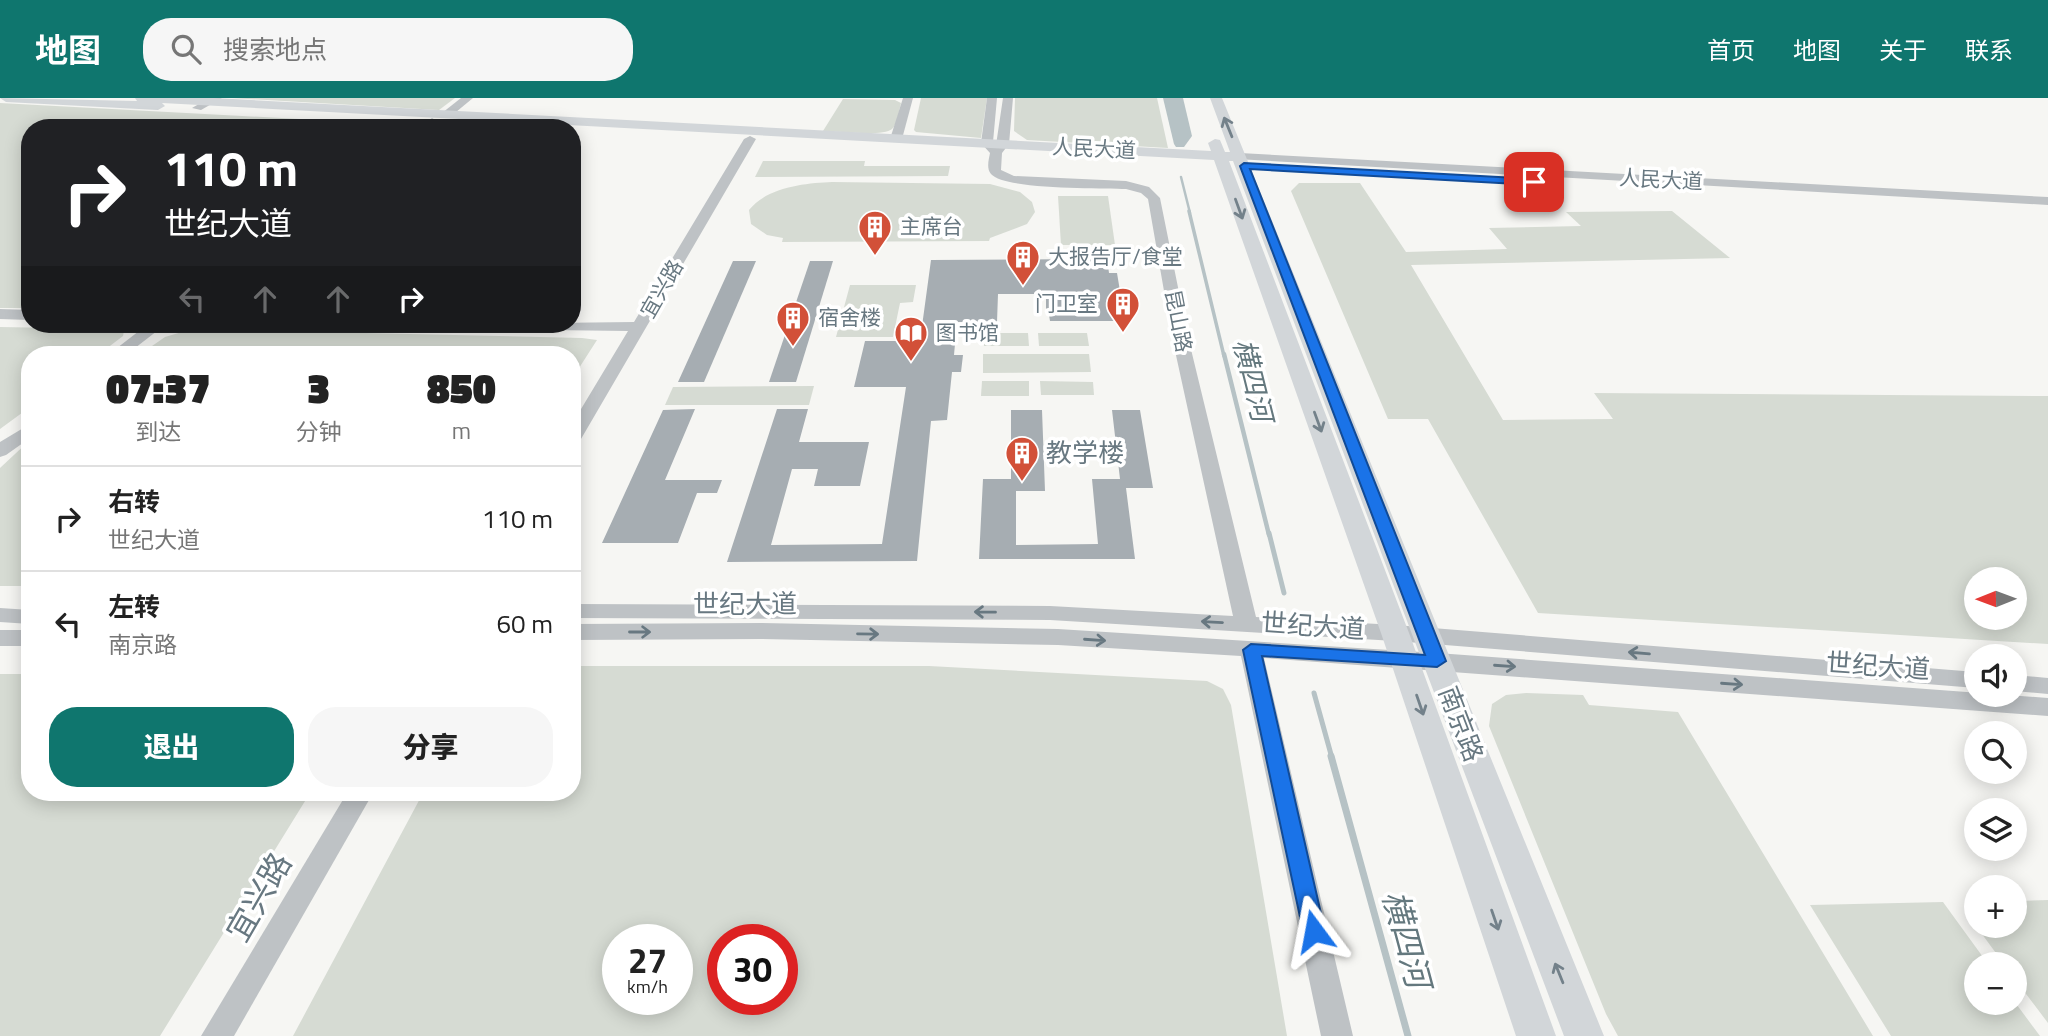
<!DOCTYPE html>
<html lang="zh">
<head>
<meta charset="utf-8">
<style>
	:root { --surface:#fff; --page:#f6f6f6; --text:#222; --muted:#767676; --line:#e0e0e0; --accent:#0f766e }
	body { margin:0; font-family:"Titillium Web","Noto Sans SC",sans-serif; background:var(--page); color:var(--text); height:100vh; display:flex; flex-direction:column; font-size:26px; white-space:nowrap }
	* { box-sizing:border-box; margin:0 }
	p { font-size:23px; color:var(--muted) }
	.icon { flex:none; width:38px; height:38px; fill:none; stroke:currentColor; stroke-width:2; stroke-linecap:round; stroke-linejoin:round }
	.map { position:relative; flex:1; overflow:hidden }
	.sheet { position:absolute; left:21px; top:248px; width:560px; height:455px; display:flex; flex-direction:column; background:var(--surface); border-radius:28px; box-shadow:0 4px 18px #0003 }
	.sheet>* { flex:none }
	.top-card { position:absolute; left:21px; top:21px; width:560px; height:214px; border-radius:28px; box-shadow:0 4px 18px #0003; background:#202124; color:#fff; overflow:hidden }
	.needle { width:46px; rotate:269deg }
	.buttons { position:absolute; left:1964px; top:469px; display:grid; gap:14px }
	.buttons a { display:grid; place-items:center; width:63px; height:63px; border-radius:50%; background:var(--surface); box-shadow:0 4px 18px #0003; font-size:35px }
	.speed { position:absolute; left:602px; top:826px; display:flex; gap:14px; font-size:35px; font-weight:700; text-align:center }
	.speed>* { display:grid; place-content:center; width:91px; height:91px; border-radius:50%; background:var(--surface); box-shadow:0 4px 18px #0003; line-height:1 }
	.speed small { font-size:18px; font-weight:400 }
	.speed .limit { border:10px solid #d22; background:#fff; color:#111 }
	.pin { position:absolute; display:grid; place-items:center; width:60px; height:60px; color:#fff; margin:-30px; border-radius:14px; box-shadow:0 4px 10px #0006 }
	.me { position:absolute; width:77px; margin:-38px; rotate:347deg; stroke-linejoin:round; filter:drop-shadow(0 0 5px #0008) }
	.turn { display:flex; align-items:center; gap:24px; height:147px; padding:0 28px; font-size:32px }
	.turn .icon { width:91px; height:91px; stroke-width:2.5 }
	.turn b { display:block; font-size:49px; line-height:60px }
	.lanes { display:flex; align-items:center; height:66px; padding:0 28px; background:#0003; justify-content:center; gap:35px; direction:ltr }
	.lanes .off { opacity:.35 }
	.eta { display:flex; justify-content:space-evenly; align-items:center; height:119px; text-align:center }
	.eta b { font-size:42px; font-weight:800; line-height:49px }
	.primary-button { display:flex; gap:14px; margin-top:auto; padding:14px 28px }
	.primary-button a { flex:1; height:80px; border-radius:28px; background:var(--accent); color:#fff; font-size:28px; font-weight:800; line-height:80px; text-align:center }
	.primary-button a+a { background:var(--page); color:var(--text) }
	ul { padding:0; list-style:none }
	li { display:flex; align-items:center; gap:21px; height:105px; padding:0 28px; border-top:2px solid var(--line) }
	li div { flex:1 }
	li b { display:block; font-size:26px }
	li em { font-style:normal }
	header { display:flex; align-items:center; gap:42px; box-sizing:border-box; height:98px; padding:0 35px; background:var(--accent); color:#fff }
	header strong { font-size:33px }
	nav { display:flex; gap:38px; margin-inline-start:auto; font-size:24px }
	.search { width:490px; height:63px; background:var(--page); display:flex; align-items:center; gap:18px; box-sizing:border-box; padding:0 24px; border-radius:28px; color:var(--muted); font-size:26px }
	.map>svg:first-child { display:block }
	.green { fill:#d6dbd3; fill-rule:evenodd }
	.water { fill:#b6c2c5 }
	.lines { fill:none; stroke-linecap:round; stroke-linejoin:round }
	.stream-far4 { stroke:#b6c2c5; stroke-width:2.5 }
	.stream-far3 { stroke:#b6c2c5; stroke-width:3.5 }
	.stream-far2 { stroke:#b6c2c5; stroke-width:4.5 }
	.stream-far1 { stroke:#b6c2c5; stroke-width:5 }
	.stream { stroke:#b6c2c5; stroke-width:7 }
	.building { fill:#a6adb2 }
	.minor { fill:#bec2c5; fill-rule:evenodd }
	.major { fill:#d2d6d9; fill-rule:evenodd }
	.oneway { stroke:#73818a }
	.oneway2 { stroke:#687881 }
	.route { fill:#1a73e8; stroke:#114b97; stroke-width:2 }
	.labels { text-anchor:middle; stroke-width:7; stroke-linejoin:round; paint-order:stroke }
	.far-street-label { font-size:21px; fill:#687881; stroke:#fff }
	.far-poi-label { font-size:21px; fill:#687881; stroke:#fff; text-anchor:start }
	.poi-label { font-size:26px; fill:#687881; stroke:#fff; text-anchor:start }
	.street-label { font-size:26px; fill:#687881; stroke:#fff }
	.water-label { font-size:28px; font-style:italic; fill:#64787e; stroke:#fff }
	.near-street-label { font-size:32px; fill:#687881; stroke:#fff }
	.near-water-label { font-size:33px; font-style:italic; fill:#64787e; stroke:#fff }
</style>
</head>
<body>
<header>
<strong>地图</strong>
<div class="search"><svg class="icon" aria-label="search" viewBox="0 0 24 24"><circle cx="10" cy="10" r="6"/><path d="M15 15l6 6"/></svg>搜索地点</div>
<nav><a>首页</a><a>地图</a><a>关于</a><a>联系</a></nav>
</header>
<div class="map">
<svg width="2048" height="938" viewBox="0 0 2048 938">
	<rect width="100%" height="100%" fill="#f6f6f3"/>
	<g class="green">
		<polygon points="231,0 455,0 439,12"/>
		<polygon points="921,0 987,0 981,40 916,34 914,32"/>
		<polygon points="1015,0 1157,0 1168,50 1027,42 1014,33"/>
		<path d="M843 1 895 2 901 5C899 12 897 27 892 31 883 39 837 33 823 33Z"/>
		<polygon points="0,5 412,27 409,30 30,30 30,210 0,210"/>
		<polygon points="763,63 865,63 864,68 950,68 948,78 755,79"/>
		<path d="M832 84 990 86 1020 94 1032 104 1035 114 1027 126 990 140 989 143 782 144 783 140 767 137 751 126 749 112C767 89 806 85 832 84Z"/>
		<path d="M1299 85H1360L1406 154 1507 151 1489 130 1581 128 1566 114 1672 113 1730 160 1411 167 1503 322 1613 321 1594 295 2048 298V546L1538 515 1428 321H1388L1291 93ZM1976 481H2014V520H1976Z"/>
		<polygon points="1058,98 1108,98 1115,147 1061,147"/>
		<polygon points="850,187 916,187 913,204 900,205 893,239 836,239"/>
		<polygon points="0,229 112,231 124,233 123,238 98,257 30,257 30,309 0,331"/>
		<polygon points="192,231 582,240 597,242 572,281 572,257 139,257 165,239"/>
		<polygon points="984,235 1028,235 1029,248 984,248"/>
		<polygon points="1038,235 1087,235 1089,248 1039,248"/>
		<polygon points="983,256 1089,256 1091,274 983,275"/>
		<polygon points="982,283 1029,283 1029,298 981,298"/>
		<polygon points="1040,283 1093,284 1094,297 1041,297"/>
		<polygon points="814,288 809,307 665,307 673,289"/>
		<polygon points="30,342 30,488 0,488 0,370"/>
		<path d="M572 568H929L1207 583 1223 591 1231 607 1287 938H293L423 695H572ZM618 842H677V901H618ZM723 842H782V901H723Z"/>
		<polygon points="0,576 30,576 30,695 310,695 160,938 0,938"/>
		<polygon points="1526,595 1583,597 1589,607 1678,614 1873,938 1618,938 1606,916 1489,628 1492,606 1506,597"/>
		<polygon points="2048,802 2048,925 2014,880 2014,866 2004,866 1976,828 2014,828 2014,803"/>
		<polygon points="1943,804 1988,866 1976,866 1976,905 2014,905 2014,903 2040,938 1891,938 1810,807"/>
	</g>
	<polygon class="water" points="1163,0 1183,0 1192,38 1184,49 1176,49 1174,46"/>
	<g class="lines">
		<polyline class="stream-far4" points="1181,79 1190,115"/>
		<polyline class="stream-far3" points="1189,113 1224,258"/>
		<polyline class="stream-far2" points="1224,256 1269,437"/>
		<g class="stream-far1">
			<polyline points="1269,435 1284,495"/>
			<polyline points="1314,595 1332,660"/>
		</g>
		<polyline class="stream" points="1331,658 1408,938"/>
	</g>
	<g class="building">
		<polygon points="1107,161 1109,175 1117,175 1125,223 1050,223 1049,217 1046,217 1046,196 998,196 997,224 957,224 954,257 963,257 961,274 952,274 947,322 931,323 917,463 727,464 777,311 808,311 799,344 869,344 860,388 814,388 818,371 792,371 771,447 882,446 906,289 854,289 865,243 920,243 931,162"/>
		<polygon points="733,163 756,163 704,284 678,284"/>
		<polygon points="810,163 833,163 796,284 769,284"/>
		<polygon points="695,311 665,382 722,382 717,395 697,395 678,445 602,445 663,312"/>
		<polygon points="1011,312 1042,312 1045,393 1016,393 1016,447 1098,446 1092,381 1120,381 1112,312 1140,312 1153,390 1126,390 1135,461 979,461 983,381 1011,381"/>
	</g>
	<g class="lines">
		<g class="minor">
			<polygon points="209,0 222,0 201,12 192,10"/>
			<polygon points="461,0 473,0 450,19 442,19 442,15"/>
			<polygon points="903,0 913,0 902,41 896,44 890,41"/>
			<path d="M987 0H997L993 44 996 47 1003 0H1013L1009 46 1002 55 1001 72 1014 78 1126 83 1149 89 1160 100 1188 239 1256 519 1395 527 1976 574V590L1395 543 1050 522 572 520V506L1050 508 1233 518 1172 239 1148 101 1141 95 1126 91C1101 90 1005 92 991 76 986 70 989 61 990 55L981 45Z"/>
			<polygon points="432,20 437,23 430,30 418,30"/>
			<polygon points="750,38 756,41 581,341 572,346 572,326 628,233 473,231 465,226 634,224 744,41"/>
			<polygon points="1240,55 2048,99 2048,107 1236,61 1234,59"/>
			<polygon points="0,211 30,212 30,222 0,221"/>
			<polygon points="148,226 166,226 126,257 108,257"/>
			<polygon points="30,326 30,340 6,357 0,359 0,344"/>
			<polygon points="0,510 30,512 30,526 0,524"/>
			<polygon points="762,525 1058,531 1437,555 2048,600 2048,618 1264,560 1353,938 1321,938 1241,558 1058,547 762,541 572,542 572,526"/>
			<rect x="0" y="532" width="30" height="16"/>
			<polygon points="2014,577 2048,580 2048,596 2014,593"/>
			<polygon points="347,695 373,695 234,938 201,938"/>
		</g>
		<polygon class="major" points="0,0 137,3 135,0 214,0 1211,53 1208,45 1215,41 1220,42 1225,54 1230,54 1210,0 1222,0 1604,938 1564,938 1233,63 1229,63 1409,535 1556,938 1516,938 1381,535 1214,62 162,5 165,8 158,12 6,4"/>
	</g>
	<defs><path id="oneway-shaft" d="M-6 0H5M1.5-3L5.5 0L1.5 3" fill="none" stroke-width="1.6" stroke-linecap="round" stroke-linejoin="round" transform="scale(1.75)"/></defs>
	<g class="oneway">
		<use href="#oneway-shaft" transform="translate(1228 29) rotate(-112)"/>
		<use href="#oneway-shaft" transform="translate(1239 111) rotate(70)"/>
		<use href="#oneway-shaft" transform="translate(1318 324) rotate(70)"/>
		<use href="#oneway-shaft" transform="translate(1420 607) rotate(71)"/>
		<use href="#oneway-shaft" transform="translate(1495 822) rotate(71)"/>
		<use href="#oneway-shaft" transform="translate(1559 875) rotate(-112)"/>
	</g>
	<g class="oneway2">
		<use href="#oneway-shaft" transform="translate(985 514) rotate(-179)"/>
		<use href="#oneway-shaft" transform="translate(1212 524) rotate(-177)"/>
		<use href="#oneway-shaft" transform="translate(640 534)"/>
		<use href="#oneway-shaft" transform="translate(868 536) rotate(1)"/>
		<use href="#oneway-shaft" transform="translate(1095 542) rotate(4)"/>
		<use href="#oneway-shaft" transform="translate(1639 555) rotate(-175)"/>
		<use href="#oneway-shaft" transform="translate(1505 568) rotate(4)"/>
		<use href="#oneway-shaft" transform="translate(1732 586) rotate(4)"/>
	</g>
	<polygon class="route" points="1244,65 1534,81 1539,84 1534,87 1250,71 1446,563 1437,569 1262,558 1325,833 1322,840 1314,843 1306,840 1303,833 1243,552 1251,546 1425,557 1240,68"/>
	<defs>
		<symbol id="building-pin" viewBox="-11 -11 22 30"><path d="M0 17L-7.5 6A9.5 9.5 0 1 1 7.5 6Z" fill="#d25038" stroke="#fff"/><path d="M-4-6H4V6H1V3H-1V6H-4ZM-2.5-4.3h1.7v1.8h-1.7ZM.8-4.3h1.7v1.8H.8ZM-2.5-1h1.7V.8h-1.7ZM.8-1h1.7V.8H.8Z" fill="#fff"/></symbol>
		<symbol id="library-pin" viewBox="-11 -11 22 30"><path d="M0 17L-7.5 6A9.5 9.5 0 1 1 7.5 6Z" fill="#d25038" stroke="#fff"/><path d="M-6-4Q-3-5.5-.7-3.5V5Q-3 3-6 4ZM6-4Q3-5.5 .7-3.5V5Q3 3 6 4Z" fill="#fff"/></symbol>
	</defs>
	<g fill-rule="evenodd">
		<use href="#building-pin" x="856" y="110" width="38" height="52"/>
		<use href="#building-pin" x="1004" y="140" width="38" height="52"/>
		<use href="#building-pin" x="1104" y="187" width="38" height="52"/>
		<use href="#building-pin" x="774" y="201" width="38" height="52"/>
		<use href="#library-pin" x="892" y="216" width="38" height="52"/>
		<use href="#building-pin" x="1003" y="336" width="38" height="52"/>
	</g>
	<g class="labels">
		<g class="far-street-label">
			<text transform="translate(1094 51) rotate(3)" y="7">人民大道</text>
			<text transform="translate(1661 82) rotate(3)" y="7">人民大道</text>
			<text transform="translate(662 191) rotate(-60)" y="7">宜兴路</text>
			<text transform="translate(1178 223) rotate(79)" y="7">昆山路</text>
		</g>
		<g class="far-poi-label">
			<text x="900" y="136">主席台</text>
			<text x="1048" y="166">大报告厅/食堂</text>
			<text x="1098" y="213" text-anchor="end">门卫室</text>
			<text x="818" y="227">宿舍楼</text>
			<text x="936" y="242">图书馆</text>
		</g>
		<g class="poi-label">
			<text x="1046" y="364">教学楼</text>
		</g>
		<g class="street-label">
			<text x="745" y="515">世纪大道</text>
			<text transform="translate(1313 528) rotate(4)" y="9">世纪大道</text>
			<text transform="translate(1878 568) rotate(4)" y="9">世纪大道</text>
			<text transform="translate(1461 626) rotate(69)" y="9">南京路</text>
		</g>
		<g class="water-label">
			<text transform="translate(1253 282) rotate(76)" y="10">横四河</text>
		</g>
		<g class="near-street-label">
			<text transform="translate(259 799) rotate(-60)" y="11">宜兴路</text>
		</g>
		<g class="near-water-label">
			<text transform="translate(1407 841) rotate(75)" y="12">横四河</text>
		</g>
	</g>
</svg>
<div class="buttons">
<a><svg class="needle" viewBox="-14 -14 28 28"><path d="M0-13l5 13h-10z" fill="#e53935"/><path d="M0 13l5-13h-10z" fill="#767676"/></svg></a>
<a><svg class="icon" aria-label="sound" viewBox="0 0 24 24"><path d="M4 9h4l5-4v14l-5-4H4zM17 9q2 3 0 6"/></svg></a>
<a><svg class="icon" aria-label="search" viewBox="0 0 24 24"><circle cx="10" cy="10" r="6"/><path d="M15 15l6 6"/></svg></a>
<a><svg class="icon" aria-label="layers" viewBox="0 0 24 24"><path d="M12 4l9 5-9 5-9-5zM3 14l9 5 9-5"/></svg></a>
<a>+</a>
<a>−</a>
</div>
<div class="speed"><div>27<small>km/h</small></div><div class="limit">30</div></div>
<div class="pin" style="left:1534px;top:84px;background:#d93025"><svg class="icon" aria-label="arrive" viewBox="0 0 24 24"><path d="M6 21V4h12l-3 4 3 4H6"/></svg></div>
<svg class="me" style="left:1314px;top:833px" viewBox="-20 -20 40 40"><path d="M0-17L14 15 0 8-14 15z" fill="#1a73e8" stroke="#fff" stroke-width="4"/></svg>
<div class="top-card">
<div class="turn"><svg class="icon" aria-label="right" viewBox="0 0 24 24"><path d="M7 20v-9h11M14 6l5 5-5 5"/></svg><div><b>110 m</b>世纪大道</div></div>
<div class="lanes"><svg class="icon off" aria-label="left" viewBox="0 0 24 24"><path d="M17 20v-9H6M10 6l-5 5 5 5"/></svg><svg class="icon off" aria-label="ahead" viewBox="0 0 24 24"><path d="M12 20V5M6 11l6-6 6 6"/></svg><svg class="icon off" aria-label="ahead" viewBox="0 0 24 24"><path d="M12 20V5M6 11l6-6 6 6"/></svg><svg class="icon" aria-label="right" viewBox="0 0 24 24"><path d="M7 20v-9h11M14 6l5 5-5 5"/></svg></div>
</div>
<section class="sheet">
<div class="eta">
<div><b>07:37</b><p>到达</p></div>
<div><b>3</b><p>分钟</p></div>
<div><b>850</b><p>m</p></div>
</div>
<ul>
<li><svg class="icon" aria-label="right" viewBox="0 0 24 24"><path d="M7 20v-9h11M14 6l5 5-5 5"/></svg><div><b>右转</b><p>世纪大道</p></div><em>110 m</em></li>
<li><svg class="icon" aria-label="left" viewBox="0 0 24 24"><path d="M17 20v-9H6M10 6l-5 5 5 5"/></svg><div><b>左转</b><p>南京路</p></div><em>60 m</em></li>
</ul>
<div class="primary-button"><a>退出</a><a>分享</a></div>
</section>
</div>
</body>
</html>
